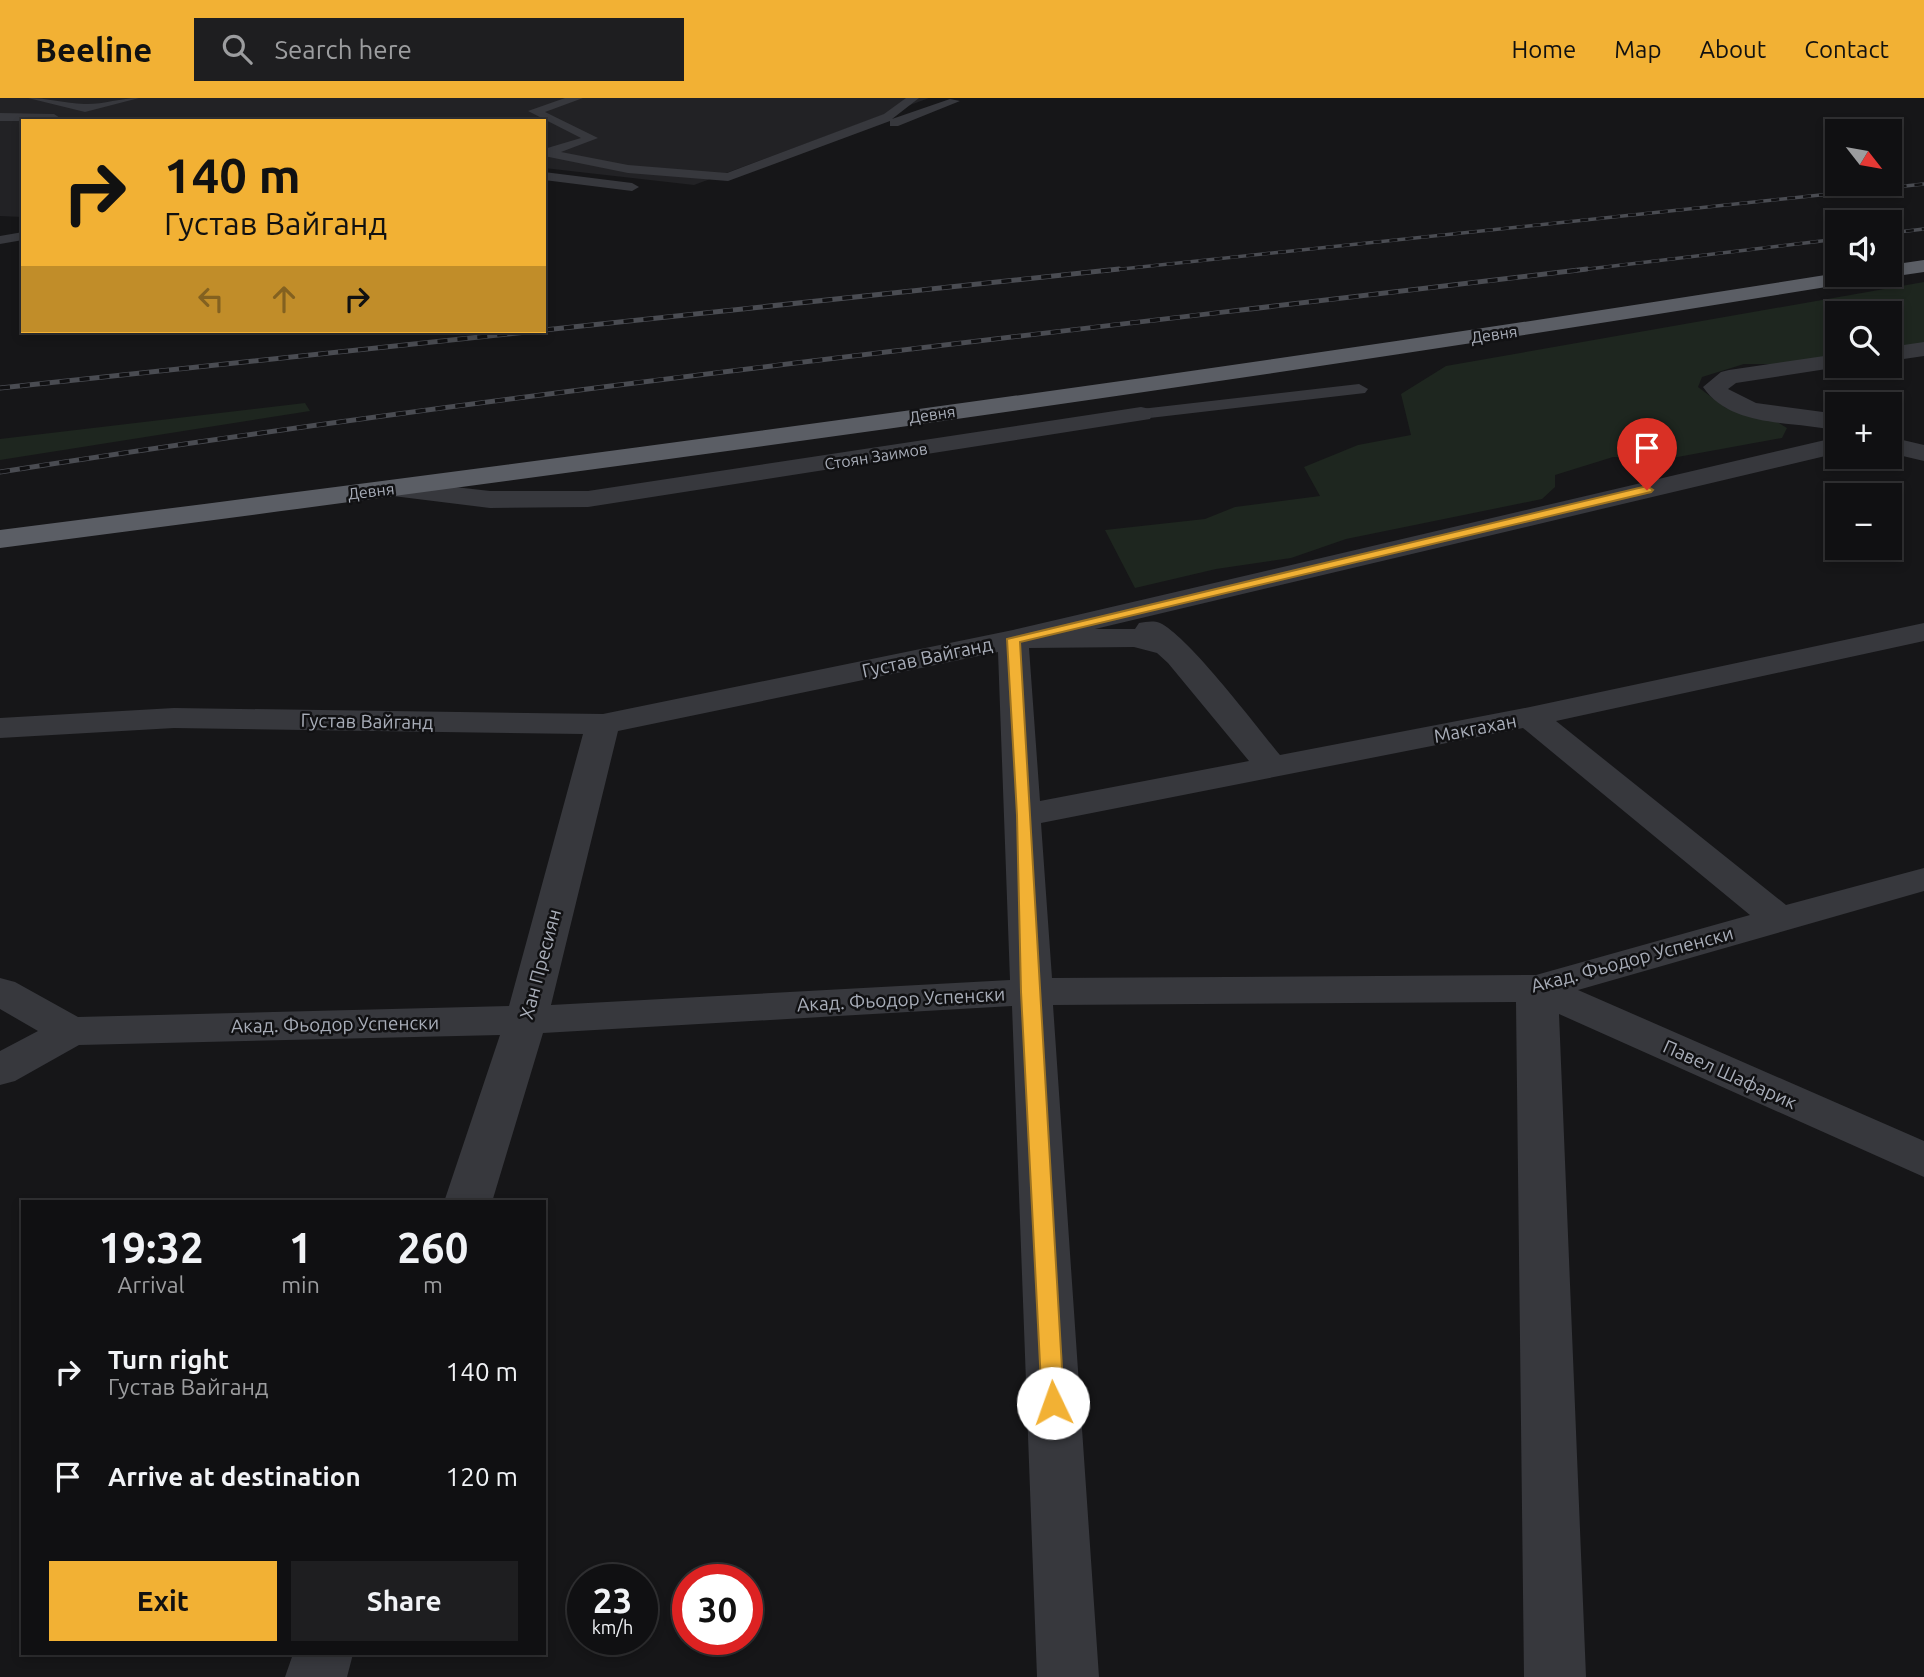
<!DOCTYPE html>
<html lang="en">
<head>
<meta charset="utf-8">
<style>
	:root { --surface:#101012; --page:#1e1e20; --text:#f1f3f6; --muted:#9c9d9f; --line:#303032; --accent:#f2b134 }
	body { margin:0; font-family:Ubuntu,sans-serif; background:var(--page); color:var(--text); height:100vh; display:flex; flex-direction:column; font-size:26px; white-space:nowrap }
	* { box-sizing:border-box; margin:0 }
	p { font-size:23px; color:var(--muted) }
	.icon { flex:none; width:38px; height:38px; fill:none; stroke:currentColor; stroke-width:2; stroke-linecap:round; stroke-linejoin:round }
	.map { position:relative; flex:1; overflow:hidden }
	.sheet { position:absolute; left:21px; top:1102px; width:525px; height:455px; display:flex; flex-direction:column; background:var(--surface); border-radius:0px; box-shadow:0 4px 10px #0003,0 0 0 2px var(--line) }
	.sheet>* { flex:none }
	.banner { position:absolute; left:21px; top:21px; width:525px; height:214px; border-radius:0px; box-shadow:0 4px 10px #0003,0 0 0 2px var(--line); background:#f2b134; color:#111; overflow:hidden }
	.needle { width:46px; rotate:121deg }
	.tools { position:absolute; left:1825px; top:21px; display:grid; gap:14px }
	.tools a { display:grid; place-items:center; width:77px; height:77px; border-radius:0px; background:var(--surface); box-shadow:0 4px 10px #0003,0 0 0 2px var(--line); font-size:35px }
	.speed { position:absolute; left:567px; top:1466px; display:flex; gap:14px; font-size:35px; font-weight:700; text-align:center }
	.speed>* { display:grid; place-content:center; width:91px; height:91px; border-radius:50%; background:var(--surface); box-shadow:0 4px 10px #0003,0 0 0 2px var(--line); line-height:1 }
	.speed small { font-size:18px; font-weight:400 }
	.speed .limit { border:10px solid #d22; background:#fff; color:#111 }
	.pin { position:absolute; display:grid; place-items:center; width:60px; height:60px; color:#fff; margin:-72px -30px; border-radius:50% 50% 50% 0; rotate:-45deg; box-shadow:0 0 7px #0007 }
	.pin .icon { rotate:45deg }
	.me { position:absolute; width:77px; margin:-38px; rotate:357deg; stroke-linejoin:round; filter:drop-shadow(0 0 5px #0008) }
	.turn { display:flex; align-items:center; gap:24px; height:147px; padding:0 28px; font-size:32px }
	.turn .icon { width:91px; height:91px; stroke-width:2.5 }
	.turn b { display:block; font-size:49px; line-height:60px }
	.lanes { display:flex; align-items:center; height:66px; padding:0 28px; background:#0003; justify-content:center; gap:35px; direction:ltr }
	.lanes .off { opacity:.35 }
	.eta { display:flex; justify-content:space-evenly; align-items:center; height:119px; text-align:center }
	.eta b { font-size:42px; font-weight:600; line-height:49px }
	.primary-button { display:flex; gap:14px; margin-top:auto; padding:14px 28px }
	.primary-button a { flex:1; height:80px; border-radius:0px; background:var(--accent); color:#111; font-size:28px; font-weight:600; line-height:80px; text-align:center }
	.primary-button a+a { background:var(--page); color:var(--text) }
	ul { padding:0; list-style:none }
	li { display:flex; align-items:center; gap:21px; height:105px; padding:0 28px }
	li div { flex:1 }
	li b { display:block; font-size:26px }
	li em { font-style:normal }
	header { display:flex; align-items:center; gap:42px; box-sizing:border-box; height:98px; padding:0 35px; background:var(--accent); color:#111 }
	header strong { font-size:33px }
	nav { display:flex; gap:38px; margin-inline-start:auto; font-size:24px }
	.search { width:490px; height:63px; background:var(--page); display:flex; align-items:center; gap:18px; box-sizing:border-box; padding:0 24px; border-radius:0px; color:var(--muted); font-size:26px }
	.map>svg:first-child { display:block }
	.built { fill:#222225 }
	.green { fill:#1e261f }
	.lines { fill:none; stroke-linecap:round; stroke-linejoin:round }
	.service { fill:#37383d; fill-rule:evenodd }
	.minor { fill:#37383d; fill-rule:evenodd }
	.trunk { fill:#5b5e65; fill-rule:evenodd }
	.rail-far1-casing { stroke:#4a4c52; stroke-width:3.5 }
	.rail-casing { stroke:#4a4c52; stroke-width:5 }
	.rail-far1 { stroke:#111113; stroke-width:2.5; stroke-dasharray:8; stroke-linecap:butt }
	.rail { stroke:#111113; stroke-width:3.5; stroke-dasharray:10; stroke-linecap:butt }
	.route { fill:#f2b134; stroke:#9d7322; stroke-width:2 }
	.labels { text-anchor:middle; stroke-width:5; stroke-linejoin:round; paint-order:stroke }
	.far-street-label { font-size:16px; fill:#a8adb8; stroke:#111113 }
	.street-label { font-size:19px; fill:#a8adb8; stroke:#111113 }
</style>
</head>
<body>
<header>
<strong>Beeline</strong>
<div class="search"><svg class="icon" aria-label="search" viewBox="0 0 24 24"><circle cx="10" cy="10" r="6"/><path d="M15 15l6 6"/></svg>Search here</div>
<nav><a>Home</a><a>Map</a><a>About</a><a>Contact</a></nav>
</header>
<div class="map">
<svg width="1924" height="1579" viewBox="0 0 1924 1579">
	<rect width="100%" height="100%" fill="#161618"/>
	<polygon class="built" points="0,0 929,0 694,87 544,70 544,23 23,23 23,119 0,118"/>
	<g class="green">
		<polygon points="1924,184 1924,248 1890,250 1890,215 1838,215 1837,260 1781,266 1744,266 1702,279 1698,289 1726,310 1771,320 1787,330 1782,340 1672,360 1613,359 1555,377 1555,389 1542,401 1346,441 1291,460 1216,471 1135,490 1105,432 1205,421 1235,409 1320,398 1304,369 1358,347 1411,337 1401,296 1446,268"/>
		<polygon points="305,305 310,313 0,362 0,341"/>
	</g>
	<g class="lines">
		<g class="service">
			<path d="M28 0C47 0 65 5 84 6 101 7 120 0 139 0L85 14Z"/>
			<polygon points="565,0 583,0 545,14 598,40 561,54 628,67 727,75 884,16 906,0 919,0 892,21 950,1 960,3 898,28 890,28 890,23 728,83 628,75 544,58 544,51 581,40 528,13"/>
			<polygon points="0,15 54,16 60,20 57,23 0,23"/>
			<polygon points="544,74 632,85 639,89 632,93 544,82"/>
			<polygon points="23,134 23,142 0,146 0,138"/>
			<polygon points="1359,286 1368,291 1365,295 1141,321 1132,316 1141,311"/>
		</g>
		<g class="minor">
			<polygon points="1924,244 1924,258 1890,263 1890,249"/>
			<path d="M1838 256V268H1846L1736 285 1728 291 1756 305 1838 316V333C1793 322 1732 331 1703 289L1721 274 1729 272Z"/>
			<polygon points="1141,309 1150,311 1153,316 1150,321 588,409 490,410 393,398 383,396 379,390 383,384 393,382 490,393 588,393"/>
			<path d="M1838 339V355L1095 531H1135L1139 525C1146 524 1153 522 1160 525 1189 539 1256 628 1280 657L1530 609 1924 525V543L1556 623 1786 807 1924 770V793L1578 892 1924 1043V1079L1559 916 1586 1579H1524L1516 904 1053 907 1099 1579H1037L1012 908 543 935 492 1104H444L500 937 79 947 15 983 0 987V953L38 933 0 911V880L15 884 78 919 509 908 583 636 174 630 0 640V620L174 610 603 616 1013 532ZM1134 549 1157 555 1168 565 1249 663 1040 703 1029 550ZM998 554 1010 882 551 907 618 633ZM1523 630 1750 817 1536 877 1052 880 1041 725Z"/>
			<polygon points="1890,339 1924,347 1924,363 1890,355"/>
			<polygon points="293,1556 353,1556 347,1579 285,1579"/>
		</g>
		<g class="trunk">
			<polygon points="1924,162 1924,174 1890,179 1882,177 1890,177 1890,167"/>
			<path d="M1838 175 1873 177 1862 183C1243 285 622 369 0 450V432C613 354 1227 273 1838 175Z"/>
		</g>
		<defs>
			<g id="rail-far1">
				<polyline points="1890,135 1924,131"/>
				<polyline points="1103,173 1924,86"/>
				<polyline points="1572,173 1838,141"/>
			</g>
			<g id="rail">
				<polyline points="544,232 1119,171"/>
				<polyline points="0,290 536,233"/>
				<path d="M0 374C527 291 1057 235 1587 171"/>
			</g>
		</defs>
		<use href="#rail-far1" class="rail-far1-casing"/>
		<use href="#rail" class="rail-casing"/>
		<use href="#rail-far1" class="rail-far1"/>
		<use href="#rail" class="rail"/>
	</g>
	<polygon class="route" points="1647,388 1653,392 1651,394 1020,544 1064,1305 1061,1312 1053,1314 1045,1312 1042,1305 1021,894 1017,717 1007,541"/>
	<g class="labels">
		<g class="far-street-label">
			<text transform="translate(1494 236) rotate(-8)" y="6">Девня</text>
			<text transform="translate(932 316) rotate(-8)" y="6">Девня</text>
			<text transform="translate(876 358) rotate(-9)" y="6">Стоян Заимов</text>
			<text transform="translate(371 393) rotate(-7)" y="6">Девня</text>
		</g>
		<g class="street-label">
			<text transform="translate(927 559) rotate(-12)" y="7">Густав Вайганд</text>
			<text transform="translate(367 623) rotate(1)" y="7">Густав Вайганд</text>
			<text transform="translate(1475 630) rotate(-11)" y="7">Макгахан</text>
			<text transform="translate(1632 861) rotate(-15)" y="7">Акад. Фьодор Успенски</text>
			<text transform="translate(540 866) rotate(-75)" y="7">Хан Пресиян</text>
			<text transform="translate(901 901) rotate(-3)" y="7">Акад. Фьодор Успенски</text>
			<text transform="translate(335 926) rotate(-1)" y="7">Акад. Фьодор Успенски</text>
			<text transform="translate(1730 976) rotate(24)" y="7">Павел Шафарик</text>
		</g>
	</g>
</svg>
<div class="tools">
<a><svg class="needle" viewBox="-14 -14 28 28"><path d="M0-13l5 13h-10z" fill="#e53935"/><path d="M0 13l5-13h-10z" fill="#9c9d9f"/></svg></a>
<a><svg class="icon" aria-label="sound" viewBox="0 0 24 24"><path d="M4 9h4l5-4v14l-5-4H4zM17 9q2 3 0 6"/></svg></a>
<a><svg class="icon" aria-label="search" viewBox="0 0 24 24"><circle cx="10" cy="10" r="6"/><path d="M15 15l6 6"/></svg></a>
<a>+</a>
<a>−</a>
</div>
<div class="speed"><div>23<small>km/h</small></div><div class="limit">30</div></div>
<div class="pin" style="left:1647px;top:392px;background:#d93025"><svg class="icon" aria-label="arrive" viewBox="0 0 24 24"><path d="M6 21V4h12l-3 4 3 4H6"/></svg></div>
<svg class="me" style="left:1053px;top:1305px" viewBox="-20 -20 40 40"><circle r="19" fill="#fff"/><path d="M0-13L10 11 0 6-10 11z" fill="#f2b134"/></svg>
<div class="banner">
<div class="turn"><svg class="icon" aria-label="right" viewBox="0 0 24 24"><path d="M7 20v-9h11M14 6l5 5-5 5"/></svg><div><b>140 m</b>Густав Вайганд</div></div>
<div class="lanes"><svg class="icon off" aria-label="left" viewBox="0 0 24 24"><path d="M17 20v-9H6M10 6l-5 5 5 5"/></svg><svg class="icon off" aria-label="ahead" viewBox="0 0 24 24"><path d="M12 20V5M6 11l6-6 6 6"/></svg><svg class="icon" aria-label="right" viewBox="0 0 24 24"><path d="M7 20v-9h11M14 6l5 5-5 5"/></svg></div>
</div>
<section class="sheet">
<div class="eta">
<div><b>19:32</b><p>Arrival</p></div>
<div><b>1</b><p>min</p></div>
<div><b>260</b><p>m</p></div>
</div>
<ul>
<li><svg class="icon" aria-label="right" viewBox="0 0 24 24"><path d="M7 20v-9h11M14 6l5 5-5 5"/></svg><div><b>Turn right</b><p>Густав Вайганд</p></div><em>140 m</em></li>
<li><svg class="icon" aria-label="arrive" viewBox="0 0 24 24"><path d="M6 21V4h12l-3 4 3 4H6"/></svg><div><b>Arrive at destination</b></div><em>120 m</em></li>
</ul>
<div class="primary-button"><a>Exit</a><a>Share</a></div>
</section>
</div>
</body>
</html>
